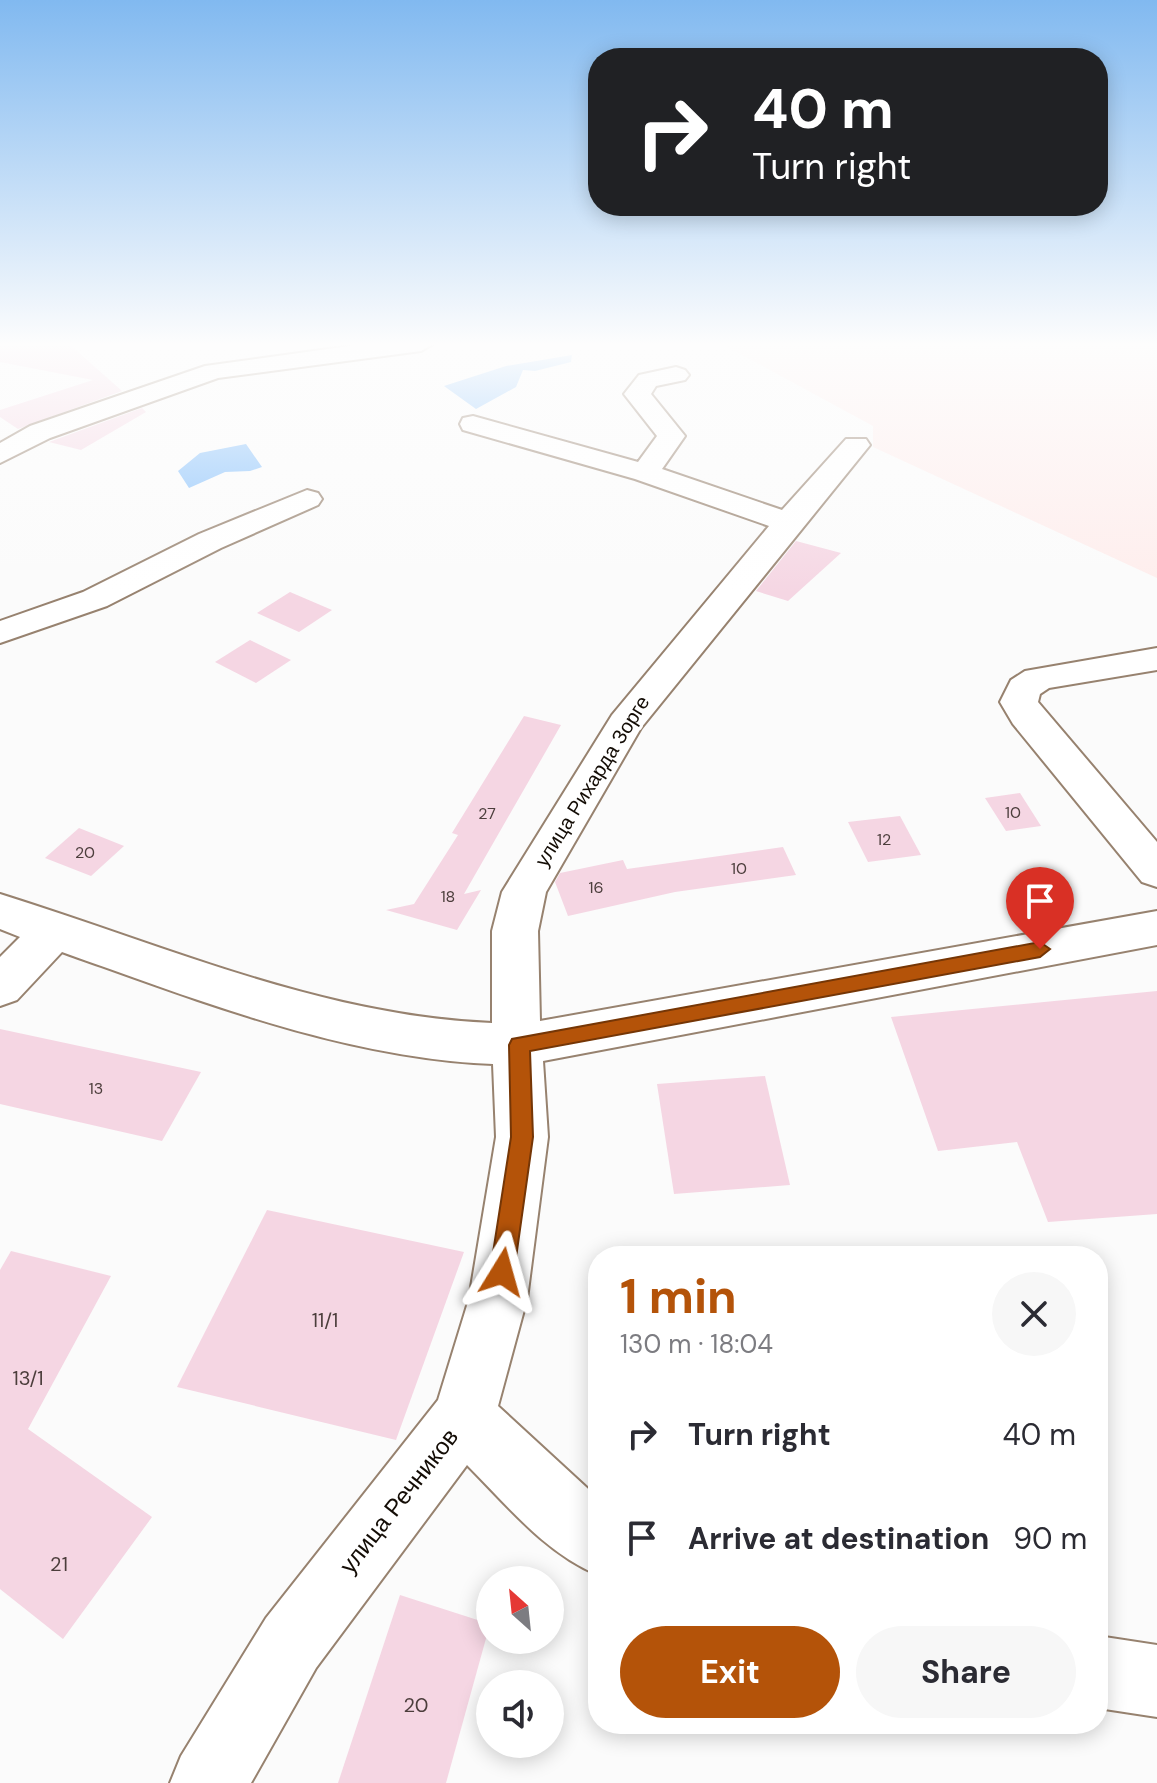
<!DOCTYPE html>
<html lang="en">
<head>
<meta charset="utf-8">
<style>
	:root { --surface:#fff; --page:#f7f7f7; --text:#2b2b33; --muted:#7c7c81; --accent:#b45309 }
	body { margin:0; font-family:"DM Sans",sans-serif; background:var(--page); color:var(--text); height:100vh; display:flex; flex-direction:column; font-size:30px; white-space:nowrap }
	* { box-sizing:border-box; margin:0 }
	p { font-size:26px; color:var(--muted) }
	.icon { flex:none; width:44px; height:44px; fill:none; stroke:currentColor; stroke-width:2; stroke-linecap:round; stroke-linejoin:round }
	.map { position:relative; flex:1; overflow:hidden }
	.panel { position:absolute; left:588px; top:1246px; width:520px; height:488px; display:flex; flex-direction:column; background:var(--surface); border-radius:32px; box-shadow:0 4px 20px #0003 }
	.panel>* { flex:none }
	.banner { position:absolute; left:588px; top:48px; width:520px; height:168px; border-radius:32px; box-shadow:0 4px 20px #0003; background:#202124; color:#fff; overflow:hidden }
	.needle { width:52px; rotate:333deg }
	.buttons { position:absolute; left:476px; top:1566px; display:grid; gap:16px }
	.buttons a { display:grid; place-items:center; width:88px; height:88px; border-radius:50%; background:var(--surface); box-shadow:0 4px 20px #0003; font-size:40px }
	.pin { position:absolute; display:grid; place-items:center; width:68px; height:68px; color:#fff; margin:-82px -34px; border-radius:50% 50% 50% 0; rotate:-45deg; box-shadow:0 0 8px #0007 }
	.pin .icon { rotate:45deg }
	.me { position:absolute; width:88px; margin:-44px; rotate:8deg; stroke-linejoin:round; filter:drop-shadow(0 0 6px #0008) }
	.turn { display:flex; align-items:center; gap:28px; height:168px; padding:0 32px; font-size:36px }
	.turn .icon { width:104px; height:104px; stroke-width:2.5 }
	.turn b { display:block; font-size:56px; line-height:68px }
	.round { display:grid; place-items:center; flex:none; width:84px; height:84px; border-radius:42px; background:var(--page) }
	.head { display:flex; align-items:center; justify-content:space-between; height:136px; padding:0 32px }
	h1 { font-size:48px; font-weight:700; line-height:60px; color:var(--accent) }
	.button { display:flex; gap:16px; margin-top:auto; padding:16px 32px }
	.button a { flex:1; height:92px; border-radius:48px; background:var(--accent); color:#fff; font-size:32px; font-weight:700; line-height:92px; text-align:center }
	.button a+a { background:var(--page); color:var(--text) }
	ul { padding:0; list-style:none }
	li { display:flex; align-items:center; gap:24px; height:104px; padding:0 32px }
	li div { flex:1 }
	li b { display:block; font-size:30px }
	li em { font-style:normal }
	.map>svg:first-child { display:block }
	.industrial { fill:#feedec }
	.water { fill:#88c1fb }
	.building { fill:#f5d6e3 }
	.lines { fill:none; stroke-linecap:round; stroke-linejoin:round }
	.minor-casing { stroke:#97826f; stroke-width:4 }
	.minor { fill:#fff; fill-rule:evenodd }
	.route { fill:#b45309; stroke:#753606; stroke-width:2 }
	.labels { text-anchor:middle; stroke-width:6; stroke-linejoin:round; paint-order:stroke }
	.number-label { font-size:16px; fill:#4c3e3c }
	.street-label { font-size:20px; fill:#130c05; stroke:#fff }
	.near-number-label { font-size:20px; fill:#4c3e3c }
	.near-street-label { font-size:24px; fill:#130c05; stroke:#fff }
</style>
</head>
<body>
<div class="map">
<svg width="1157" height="1783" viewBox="0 0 1157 1783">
	<rect width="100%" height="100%" fill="#fbfbfb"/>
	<polygon class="industrial" points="722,344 1157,344 1157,578 873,447 873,426"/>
	<g class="water">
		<polygon points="572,355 571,362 535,371 523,370 516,387 476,409 444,386 506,366"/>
		<polygon points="246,444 262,467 250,471 225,472 189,488 178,471 200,453"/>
	</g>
	<g class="building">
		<polygon points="0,344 69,344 122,391 18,429 0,417 0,410 93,380 0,362"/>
		<polygon points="142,408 146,412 81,450 49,442"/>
		<polygon points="796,541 841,553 788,601 756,591"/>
		<polygon points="290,592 332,610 299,632 257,613"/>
		<polygon points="250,640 291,660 256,683 215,662"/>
		<polygon points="524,716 561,725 464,894 481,890 457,930 386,910 414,904 458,835 452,833"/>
		<polygon points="1020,793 1041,826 1006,831 985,798"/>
		<polygon points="900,816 921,855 868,862 848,822"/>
		<polygon points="79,828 124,846 91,876 45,858"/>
		<polygon points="783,847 796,875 675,892 568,916 555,882 560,873 623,860 627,869"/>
		<polygon points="1157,991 1157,1214 1048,1222 1017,1142 938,1151 891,1017"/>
		<polygon points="0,1029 201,1072 162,1141 0,1104"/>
		<polygon points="765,1076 790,1185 674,1194 657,1084"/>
		<polygon points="267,1210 464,1252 396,1440 177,1387"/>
		<polygon points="11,1251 111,1276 28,1429 152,1517 63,1639 0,1589 0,1270"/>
		<polygon points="400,1595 490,1624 446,1783 338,1783"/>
	</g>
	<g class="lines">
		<defs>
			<g id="minor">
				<polygon points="364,344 433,344 421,351 218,378 50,438 0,463 0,443 30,426 205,366"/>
				<path d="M676 367 685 370 689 375 685 380 656 386 651 394 685 436 662 469 782 510 846 439H866L870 445 641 728 546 892 538 931 540 1021 1157 911V945L543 1061 548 1137 527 1299 498 1406 598 1498V1575C545 1553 507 1505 467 1465L316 1668 251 1783H170L181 1756 266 1618 438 1400 469 1299 496 1137 493 1064C345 1058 200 1001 62 952L17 1000 0 1006V957L20 937 0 929V894C161 944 321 1016 492 1023V931L502 892 612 715 769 526 635 479 463 430 460 424 463 418 473 416 638 462 657 436 624 394 639 375Z"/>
				<polygon points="307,490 318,493 322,499 318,505 221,548 107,606 0,643 0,621 83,592 199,534"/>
				<polygon points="1157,648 1157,670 1049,688 1040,694 1038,702 1157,842 1157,887 1142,882 1013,724 1000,702 1011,680 1025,671"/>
				<polygon points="1098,1636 1157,1645 1157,1717 1098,1708"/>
			</g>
		</defs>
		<use href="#minor" class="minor-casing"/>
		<use href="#minor" class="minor"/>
	</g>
	<linearGradient id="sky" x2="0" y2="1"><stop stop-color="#81b9f0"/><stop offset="0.58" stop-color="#fdfdfd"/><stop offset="1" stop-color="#fdfdfd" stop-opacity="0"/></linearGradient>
	<rect width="1157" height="594" fill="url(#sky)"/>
	<polygon class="route" points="1040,942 1050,949 1040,957 530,1051 533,1137 514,1272 511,1280 502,1283 494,1280 490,1272 511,1137 509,1045 512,1039"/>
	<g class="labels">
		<g class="number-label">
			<text x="1013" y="818">10</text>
			<text x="487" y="819">27</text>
			<text x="884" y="845">12</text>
			<text x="85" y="858">20</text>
			<text x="739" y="874">10</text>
			<text x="596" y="893">16</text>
			<text x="448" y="902">18</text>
			<text x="96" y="1094">13</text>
		</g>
		<g class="street-label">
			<text transform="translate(592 781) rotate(-58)" y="7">улица Рихарда Зорге</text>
		</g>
		<g class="near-number-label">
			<text x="325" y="1327">11/1</text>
			<text x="28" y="1385">13/1</text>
			<text x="59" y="1571">21</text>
			<text x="416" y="1712">20</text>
		</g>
		<g class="near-street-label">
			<text transform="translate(399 1501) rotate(-52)" y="8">улица Речников</text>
		</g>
	</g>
</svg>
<div class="buttons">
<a><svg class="needle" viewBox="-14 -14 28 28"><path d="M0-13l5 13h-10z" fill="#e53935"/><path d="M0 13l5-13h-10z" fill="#7c7c81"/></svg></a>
<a><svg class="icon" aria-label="sound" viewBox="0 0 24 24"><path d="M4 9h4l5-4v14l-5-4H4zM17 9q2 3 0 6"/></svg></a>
</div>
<div class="pin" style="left:1040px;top:949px;background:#d93025"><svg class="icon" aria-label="arrive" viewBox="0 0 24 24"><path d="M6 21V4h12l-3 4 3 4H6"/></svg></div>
<svg class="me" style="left:502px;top:1272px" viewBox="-20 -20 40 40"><path d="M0-17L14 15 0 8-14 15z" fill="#b45309" stroke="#fff" stroke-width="4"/></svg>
<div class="banner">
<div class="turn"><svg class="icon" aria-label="right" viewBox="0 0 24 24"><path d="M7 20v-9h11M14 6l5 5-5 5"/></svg><div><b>40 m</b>Turn right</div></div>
</div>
<section class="panel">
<div class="head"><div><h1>1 min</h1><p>130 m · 18:04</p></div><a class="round"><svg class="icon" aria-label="close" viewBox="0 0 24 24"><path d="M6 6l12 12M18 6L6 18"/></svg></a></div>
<ul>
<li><svg class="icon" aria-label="right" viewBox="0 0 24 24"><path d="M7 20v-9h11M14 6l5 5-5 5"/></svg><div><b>Turn right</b></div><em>40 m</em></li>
<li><svg class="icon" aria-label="arrive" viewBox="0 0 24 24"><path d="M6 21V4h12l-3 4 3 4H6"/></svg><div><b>Arrive at destination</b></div><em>90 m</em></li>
</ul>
<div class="button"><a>Exit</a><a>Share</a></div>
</section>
</div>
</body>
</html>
